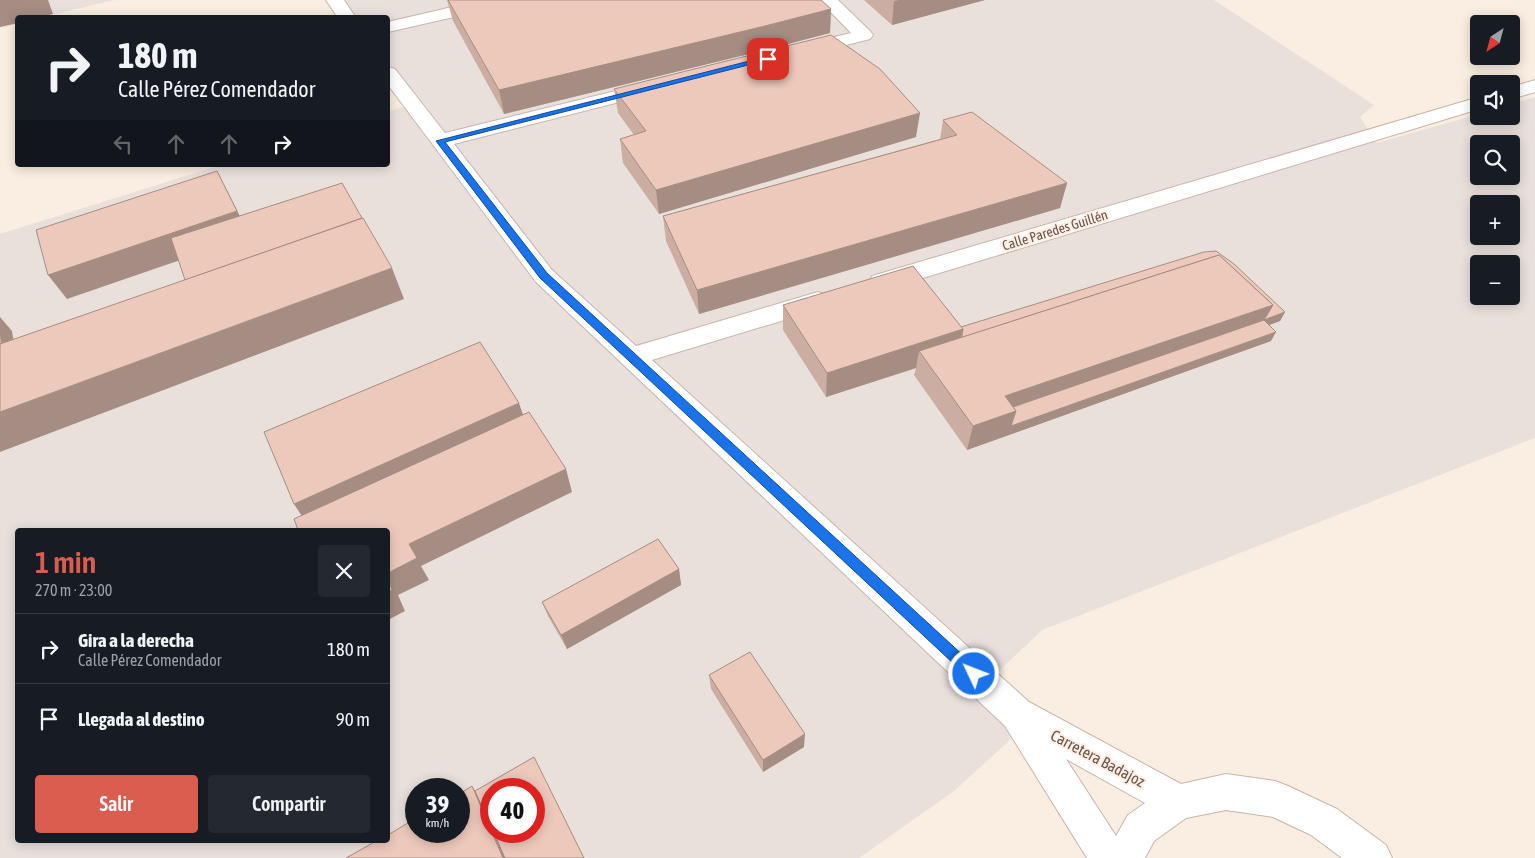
<!DOCTYPE html>
<html lang="es">
<head>
<meta charset="utf-8">
<style>
	:root { --surface:#171b24; --page:#242831; --text:#f1f3f6; --muted:#9ea1a6; --line:#363941; --accent:#da5d50 }
	body { margin:0; font-family:"Asap Condensed",sans-serif; background:var(--page); color:var(--text); height:100vh; display:flex; flex-direction:column; font-size:19px; white-space:nowrap }
	* { box-sizing:border-box; margin:0 }
	p { font-size:16px; color:var(--muted) }
	.icon { flex:none; width:28px; height:28px; fill:none; stroke:currentColor; stroke-width:2; stroke-linecap:round; stroke-linejoin:round }
	.map { position:relative; flex:1; overflow:hidden }
	.sheet { position:absolute; left:15px; top:528px; width:375px; height:315px; display:flex; flex-direction:column; background:var(--surface); border-radius:5px; box-shadow:0 2px 12px #0003 }
	.sheet>* { flex:none }
	.top-card { position:absolute; left:15px; top:15px; width:375px; height:152px; border-radius:5px; box-shadow:0 2px 12px #0003; background:#171b24; color:var(--text); overflow:hidden }
	.needle { width:32px; rotate:216deg }
	.buttons { position:absolute; left:1470px; top:15px; display:grid; gap:10px }
	.buttons a { display:grid; place-items:center; width:50px; height:50px; border-radius:5px; background:var(--surface); box-shadow:0 2px 12px #0003; font-size:25px }
	.speed { position:absolute; left:405px; top:778px; display:flex; gap:10px; font-size:25px; font-weight:700; text-align:center }
	.speed>* { display:grid; place-content:center; width:65px; height:65px; border-radius:50%; background:var(--surface); box-shadow:0 2px 12px #0003; line-height:1 }
	.speed small { font-size:12px; font-weight:400 }
	.speed .limit { border:8px solid #d22; background:#fff; color:#111 }
	.pin { position:absolute; display:grid; place-items:center; width:42px; height:42px; color:#fff; margin:-21px; border-radius:10px; box-shadow:0 2px 8px #0006 }
	.me { position:absolute; width:55px; margin:-28px; rotate:313deg; stroke-linejoin:round; filter:drop-shadow(0 0 4px #0008) }
	.turn { display:flex; align-items:center; gap:18px; height:105px; padding:0 20px; font-size:22px }
	.turn .icon { width:65px; height:65px; stroke-width:2.5 }
	.turn b { display:block; font-size:35px; line-height:42px }
	.lanes { display:flex; align-items:center; height:48px; padding:0 20px; background:#0003; justify-content:center; gap:25px; direction:ltr }
	.lanes .off { opacity:.35 }
	.round { display:grid; place-items:center; flex:none; width:52px; height:52px; border-radius:5px; background:var(--page) }
	.headline { display:flex; align-items:center; justify-content:space-between; height:85px; padding:0 20px }
	h1 { font-size:30px; font-weight:600; line-height:38px; color:var(--accent) }
	.action { display:flex; gap:10px; margin-top:auto; padding:10px 20px }
	.action a { flex:1; height:58px; border-radius:5px; background:var(--accent); color:#fff; font-size:20px; font-weight:600; line-height:58px; text-align:center }
	.action a+a { background:var(--page); color:var(--text) }
	ul { padding:0; list-style:none }
	li { display:flex; align-items:center; gap:15px; height:70px; padding:0 20px; border-top:1px solid var(--line) }
	li div { flex:1 }
	li b { display:block; font-size:19px }
	li em { font-style:normal }
	.map>svg:first-child { display:block }
	.industrial { fill:#e9e0dc; fill-rule:evenodd }
	.lines { fill:none; stroke-linecap:round; stroke-linejoin:round }
	.minor-casing { stroke:#c9b4a9; stroke-width:2 }
	.minor { fill:#fff; fill-rule:evenodd }
	.wall { fill:#ccada1 }
	.shaded-wall { fill:#a68d83 }
	.building { fill:#edc9bb; stroke:#a68d83 }
	.route { fill:#1a73e8; stroke:#114b97 }
	.labels { text-anchor:middle; stroke-width:4.5; stroke-linejoin:round; paint-order:stroke }
	.street-label { font-size:14px; fill:#6e534a; stroke:#fdf1e7 }
	.near-street-label { font-size:16px; fill:#6e534a; stroke:#fdf1e7 }
</style>
</head>
<body>
<div class="map">
<svg width="1535" height="858" viewBox="0 0 1535 858">
	<rect width="100%" height="100%" fill="#faede1"/>
	<g class="industrial">
		<polygon points="0,0 114,0 43,17 18,18 17,24 0,28"/>
		<path d="M334 0H1214L1374 105 1360 117 1377 143 1479 114V116H1511V104L1535 97V438L1042 630 979 690 1021 730 954 791 859 858H0V234L221 165H388V112L411 104 388 73V18L346 17ZM1479 144H1511V176H1479ZM1479 204H1511V236H1479ZM1479 264H1511V296H1479ZM18 530H388V840H18ZM416 789H459V831H416ZM491 789H534V831H491Z"/>
	</g>
	<g class="lines">
		<defs>
			<g id="minor">
				<polygon points="326,0 344,0 356,18 338,18"/>
				<polygon points="482,0 514,0 511,4 388,32 388,22"/>
				<polygon points="819,0 838,0 870,31 873,35 870,39 803,56 796,54 794,50 796,46 851,33"/>
				<path d="M388 67 395 69 445 133 652 82 659 84 662 88 659 92 454 144 552 270 636 346 818 292 827 295 830 301 827 307 652 360 1029 702 1181 784 1226 774 1275 781 1288 786 1337 809 1386 845 1392 858H1342L1311 835 1273 817 1226 810 1186 818 1154 841 1145 858H1087L1005 726 536 282 388 85ZM1066 759 1145 803 1128 815 1116 836Z"/>
				<polygon points="1535,80 1535,92 1511,99 1511,87"/>
				<polygon points="1479,97 1479,109 890,288 881,290 872,288 869,282 872,276"/>
			</g>
		</defs>
		<use href="#minor" class="minor-casing"/>
		<use href="#minor" class="minor"/>
	</g>
	<g class="wall">
		<polygon points="447,0 821,0 831,9 830,33 765,50 504,114 453,21"/>
		<polygon points="864,0 985,0 892,25"/>
		<polygon points="614,89 916,137 659,214 623,163 620,139 634,135 618,113"/>
		<polygon points="943,120 1067,183 1060,208 699,314 666,241 663,216 940,139"/>
		<polygon points="783,305 961,327 1285,312 1280,321 1269,325 1271,341 967,450 914,375 916,368 826,397 783,330"/>
		<polygon points="679,569 681,585 567,649 548,616 542,602"/>
		<polygon points="709,675 804,747 763,772 711,689"/>
	</g>
	<g class="shaded-wall">
		<polygon points="0,0 48,0 53,14 37,18 18,18 18,23 0,27"/>
		<polygon points="899,0 985,0 892,25 894,1"/>
		<polygon points="831,9 830,33 765,50 504,114 499,90"/>
		<polygon points="920,113 916,137 659,214 656,190"/>
		<polygon points="217,171 250,236 67,299 48,275"/>
		<polygon points="1067,183 1060,208 699,314 697,290"/>
		<polygon points="392,268 404,299 0,452 0,412"/>
		<polygon points="1273,305 1285,312 1280,321 1259,329 1276,332 1271,341 967,450 973,426 1005,396"/>
		<polygon points="0,317 12,331 19,371 0,378"/>
		<polygon points="963,329 957,354 919,351 916,368 826,397 827,373"/>
		<polygon points="519,403 527,427 309,527 294,504"/>
		<polygon points="566,469 572,492 421,566 429,580 398,595 405,611 388,620 388,573 409,544"/>
		<polygon points="679,569 681,585 567,649 561,635"/>
		<polygon points="805,734 804,747 763,772 763,760"/>
		<polygon points="472,786 483,803 491,821 491,831"/>
		<polygon points="492,831 496,831 508,858 503,858"/>
	</g>
	<g class="building">
		<polygon points="448,0 821,0 831,9 765,26 499,90"/>
		<polygon points="831,35 880,69 920,113 656,190 620,139 646,131 614,89"/>
		<polygon points="972,112 1067,183 697,290 663,216 957,135 943,120"/>
		<polygon points="217,171 237,211 48,275 36,230"/>
		<polygon points="342,183 362,218 185,280 171,238"/>
		<polygon points="363,218 392,268 0,412 0,344"/>
		<polygon points="1216,251 1234,264 1285,312 1264,320 1273,305 1219,255 963,337 962,335 963,329 961,327 1204,252"/>
		<polygon points="1219,255 1273,305 1005,396 1016,411 973,426 919,351"/>
		<polygon points="913,266 963,329 827,373 783,305"/>
		<polygon points="1264,320 1276,332 1011,426 1016,411 1013,407"/>
		<polygon points="0,333 2,343 0,344"/>
		<polygon points="480,342 519,403 294,504 264,432"/>
		<polygon points="529,412 566,469 409,544 417,558 388,573 388,530 298,530 294,519"/>
		<polygon points="658,539 679,569 561,635 542,602"/>
		<polygon points="388,579 392,590 388,592"/>
		<polygon points="750,652 805,734 763,760 709,675"/>
		<polygon points="534,757 584,858 505,858 493,831 534,831 534,789 491,789 491,828 475,791"/>
		<polygon points="472,786 503,858 346,858 378,840 388,840 388,835 416,818 416,831 459,831 459,794"/>
	</g>
	<polygon class="route" points="765,57 772,59 445,142 547,273 978,669 980,674 978,678 974,680 969,678 540,278 436,141"/>
	<g class="labels">
		<g class="street-label">
			<text transform="translate(1055 230) rotate(-17)" y="5">Calle Paredes Guillén</text>
		</g>
		<g class="near-street-label">
			<text transform="translate(1098 758) rotate(28)" y="6">Carretera Badajoz</text>
		</g>
	</g>
</svg>
<div class="buttons">
<a><svg class="needle" viewBox="-14 -14 28 28"><path d="M0-13l5 13h-10z" fill="#e53935"/><path d="M0 13l5-13h-10z" fill="#9ea1a6"/></svg></a>
<a><svg class="icon" aria-label="sound" viewBox="0 0 24 24"><path d="M4 9h4l5-4v14l-5-4H4zM17 9q2 3 0 6"/></svg></a>
<a><svg class="icon" aria-label="search" viewBox="0 0 24 24"><circle cx="10" cy="10" r="6"/><path d="M15 15l6 6"/></svg></a>
<a>+</a>
<a>−</a>
</div>
<div class="speed"><div>39<small>km/h</small></div><div class="limit">40</div></div>
<div class="pin" style="left:768px;top:59px;background:#d93025"><svg class="icon" aria-label="arrive" viewBox="0 0 24 24"><path d="M6 21V4h12l-3 4 3 4H6"/></svg></div>
<svg class="me" style="left:974px;top:674px" viewBox="-20 -20 40 40"><circle r="17" fill="#1a73e8" stroke="#fff" stroke-width="3"/><path d="M0-11L8 9 0 5-8 9z" fill="#fff"/></svg>
<div class="top-card">
<div class="turn"><svg class="icon" aria-label="right" viewBox="0 0 24 24"><path d="M7 20v-9h11M14 6l5 5-5 5"/></svg><div><b>180 m</b>Calle Pérez Comendador</div></div>
<div class="lanes"><svg class="icon off" aria-label="left" viewBox="0 0 24 24"><path d="M17 20v-9H6M10 6l-5 5 5 5"/></svg><svg class="icon off" aria-label="ahead" viewBox="0 0 24 24"><path d="M12 20V5M6 11l6-6 6 6"/></svg><svg class="icon off" aria-label="ahead" viewBox="0 0 24 24"><path d="M12 20V5M6 11l6-6 6 6"/></svg><svg class="icon" aria-label="right" viewBox="0 0 24 24"><path d="M7 20v-9h11M14 6l5 5-5 5"/></svg></div>
</div>
<section class="sheet">
<div class="headline"><div><h1>1 min</h1><p>270 m · 23:00</p></div><a class="round"><svg class="icon" aria-label="close" viewBox="0 0 24 24"><path d="M6 6l12 12M18 6L6 18"/></svg></a></div>
<ul>
<li><svg class="icon" aria-label="right" viewBox="0 0 24 24"><path d="M7 20v-9h11M14 6l5 5-5 5"/></svg><div><b>Gira a la derecha</b><p>Calle Pérez Comendador</p></div><em>180 m</em></li>
<li><svg class="icon" aria-label="arrive" viewBox="0 0 24 24"><path d="M6 21V4h12l-3 4 3 4H6"/></svg><div><b>Llegada al destino</b></div><em>90 m</em></li>
</ul>
<div class="action"><a>Salir</a><a>Compartir</a></div>
</section>
</div>
</body>
</html>
